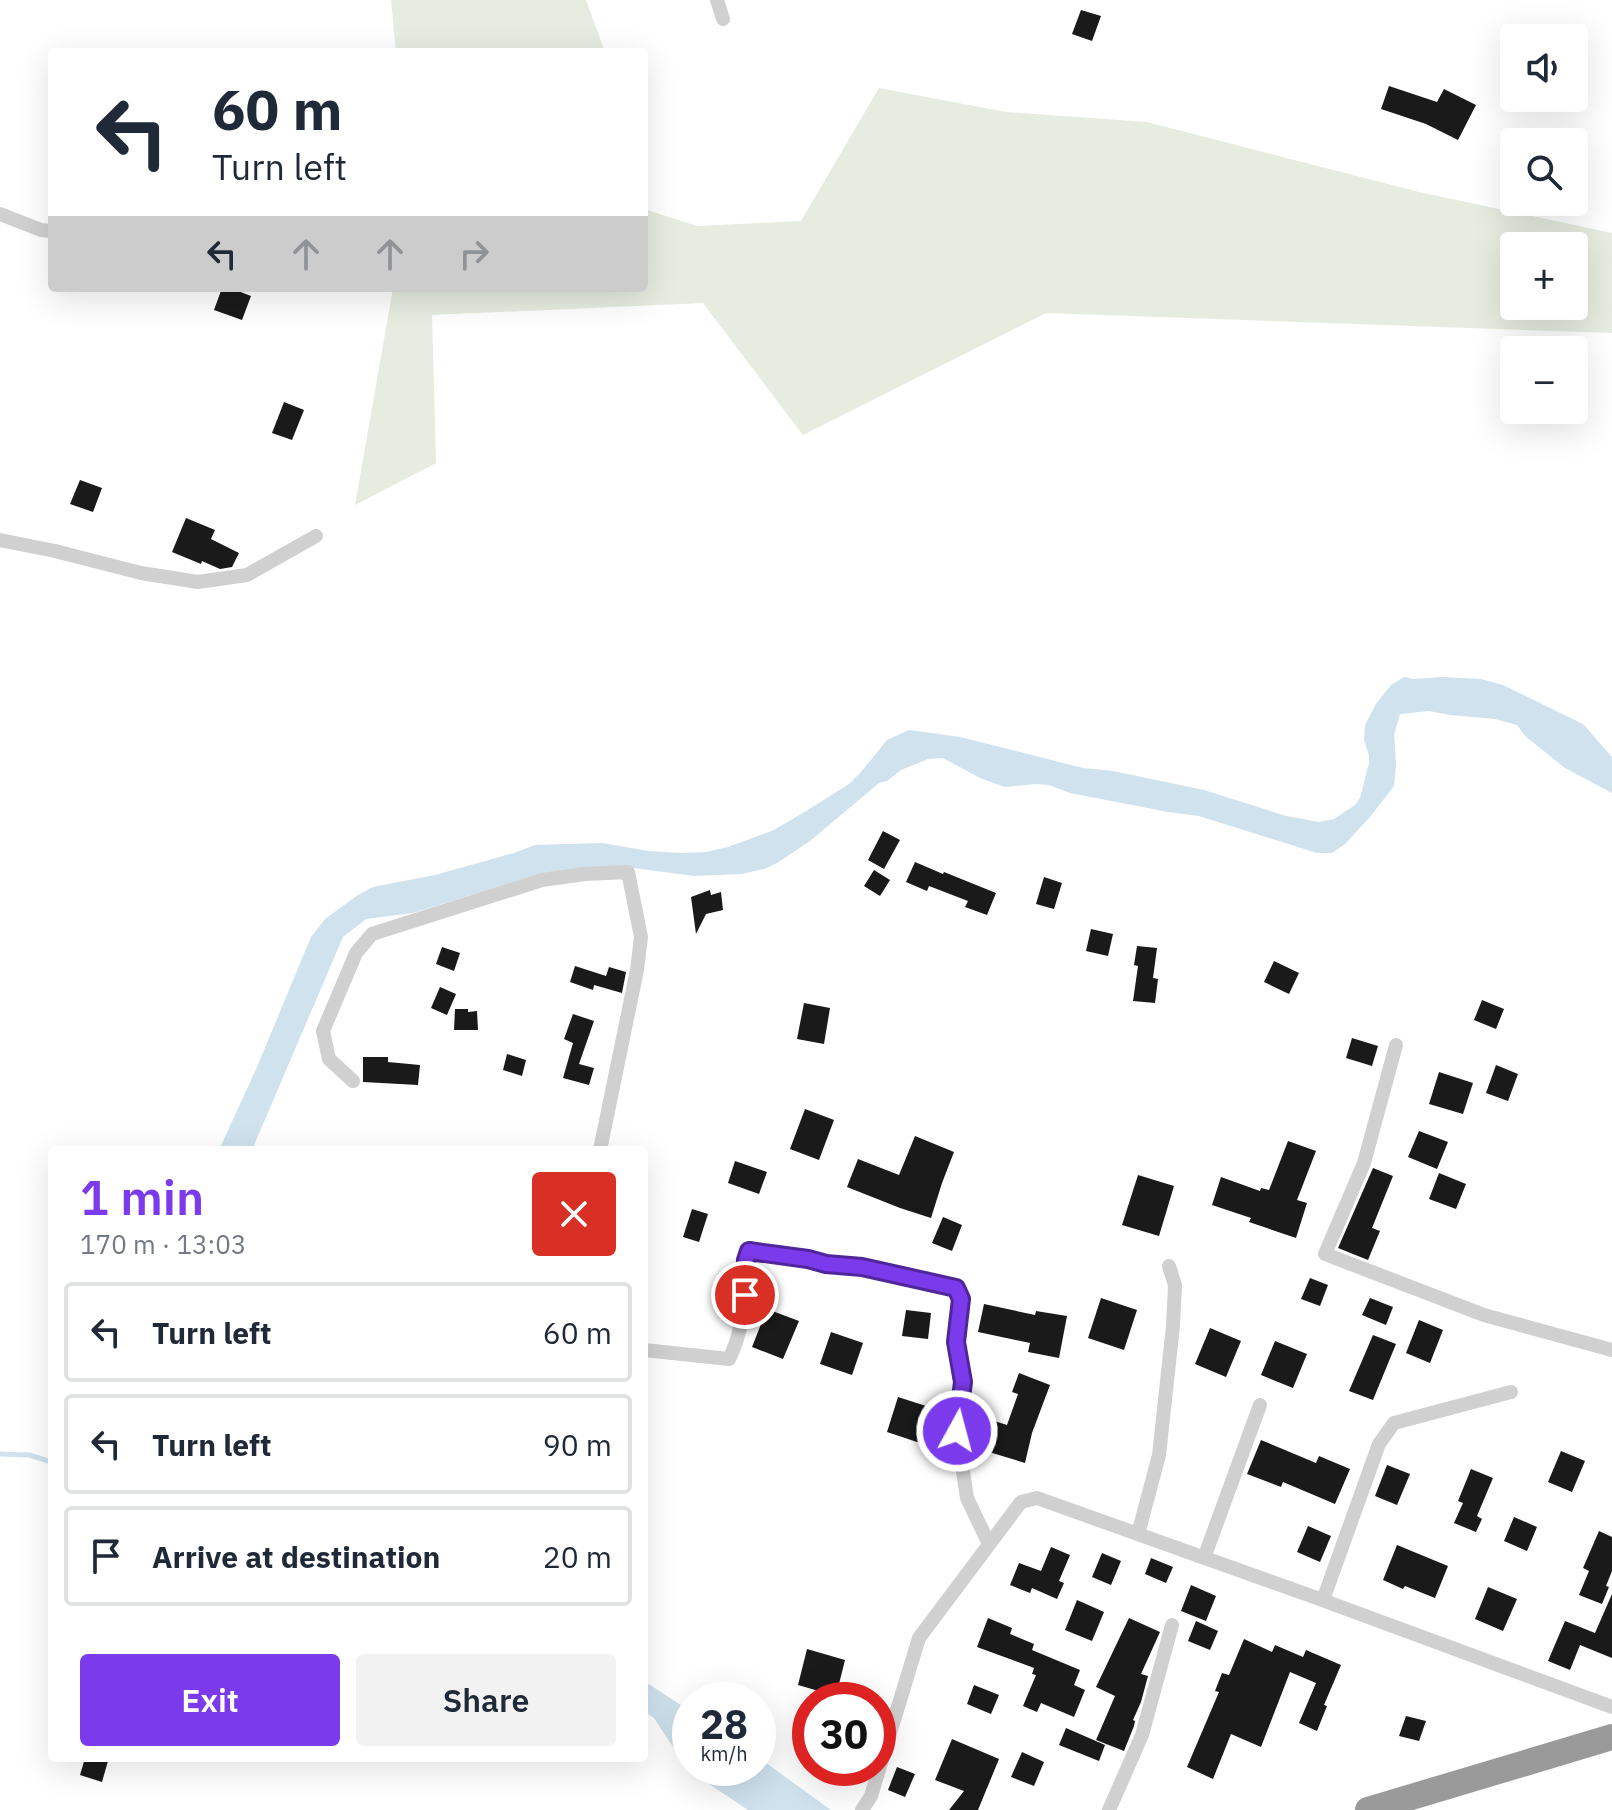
<!DOCTYPE html>
<html lang="en">
<head>
<meta charset="utf-8">
<style>
	:root { --surface:#fff; --page:#f2f2f3; --text:#1f2937; --muted:#747a83; --line:#e0e1e3; --accent:#7c3aed }
	body { margin:0; font-family:"IBM Plex Sans",sans-serif; background:var(--page); color:var(--text); height:100vh; display:flex; flex-direction:column; font-size:30px; white-space:nowrap }
	* { box-sizing:border-box; margin:0 }
	p { font-size:26px; color:var(--muted) }
	.icon { flex:none; width:44px; height:44px; fill:none; stroke:currentColor; stroke-width:2; stroke-linecap:round; stroke-linejoin:round }
	.map { position:relative; flex:1; overflow:hidden }
	.details { position:absolute; left:48px; top:1146px; width:600px; height:616px; display:flex; flex-direction:column; background:var(--surface); border-radius:8px; box-shadow:0 8px 32px #0002 }
	.details>* { flex:none }
	.guide { position:absolute; left:48px; top:48px; width:600px; height:244px; border-radius:8px; box-shadow:0 8px 32px #0002; background:#fff; color:var(--text); overflow:hidden }
	.tools { position:absolute; left:1500px; top:24px; display:grid; gap:16px }
	.tools a { display:grid; place-items:center; width:88px; height:88px; border-radius:8px; background:var(--surface); box-shadow:0 8px 32px #0002; font-size:40px }
	.speed { position:absolute; left:672px; top:1682px; display:flex; gap:16px; font-size:40px; font-weight:700; text-align:center }
	.speed>* { display:grid; place-content:center; width:104px; height:104px; border-radius:50%; background:var(--surface); box-shadow:0 8px 32px #0002; line-height:1 }
	.speed small { font-size:20px; font-weight:400 }
	.speed .limit { border:12px solid #d22; background:#fff; color:#111 }
	.pin { position:absolute; display:grid; place-items:center; width:68px; height:68px; color:#fff; margin:-34px; border:4px solid #fff; border-radius:50%; box-shadow:0 2px 8px #0007 }
	.me { position:absolute; width:88px; margin:-44px; rotate:7deg; stroke-linejoin:round; filter:drop-shadow(0 0 6px #0008) }
	.turn { display:flex; align-items:center; gap:28px; height:168px; padding:0 32px; font-size:36px }
	.turn .icon { width:104px; height:104px; stroke-width:2.5 }
	.turn b { display:block; font-size:56px; line-height:68px }
	.lanes { display:flex; align-items:center; height:76px; padding:0 32px; background:#0003; justify-content:center; gap:40px; direction:ltr }
	.lanes .off { opacity:.35 }
	.round { display:grid; place-items:center; flex:none; width:84px; height:84px; border-radius:8px; background:var(--page) }
	.head { display:flex; align-items:center; justify-content:space-between; height:136px; padding:0 32px }
	h1 { font-size:48px; font-weight:600; line-height:60px; color:var(--accent) }
	.action { display:flex; gap:16px; margin-top:auto; padding:16px 32px }
	.action a { flex:1; height:92px; border-radius:8px; background:var(--accent); color:#fff; font-size:32px; font-weight:600; line-height:92px; text-align:center }
	.action a+a { background:var(--page); color:var(--text) }
	ul { padding:0; list-style:none }
	li { display:flex; align-items:center; gap:24px; height:100px; margin:0 16px 12px; padding:0 16px; border:4px solid var(--line); border-radius:8px }
	li div { flex:1 }
	li b { display:block; font-size:30px }
	li em { font-style:normal }
	.map>svg:first-child { display:block }
	.green { fill:#e6ecdf; fill-rule:evenodd }
	.water { fill:#cfe2ee }
	.lines { fill:none; stroke-linecap:round; stroke-linejoin:round }
	.stream { stroke:#cfe2ee; stroke-width:5 }
	.building { fill:#1a1a1a }
	.street { stroke:#d0d0d0; stroke-width:14 }
	.highway { stroke:#9a9a9a; stroke-width:26 }
	.route-casing { stroke:#51269a; stroke-width:20 }
	.route { stroke:#7c3aed; stroke-width:14 }
</style>
</head>
<body>
<div class="map">
<svg width="1612" height="1810" viewBox="0 0 1612 1810">
	<rect width="100%" height="100%" fill="#fff"/>
	<g class="green">
		<polygon points="391,0 586,0 605,52 396,52"/>
		<path d="M879 88 1006 112 1147 122 1419 192 1612 233V333L1046 313 803 435 703 303 432 315 436 463 355 505 393 288H644V209L697 226 801 221ZM1514 246H1574V306H1514Z"/>
	</g>
	<g class="water">
		<polygon points="1404,677 1413,679 1442,677 1481,679 1503,685 1583,724 1612,757 1612,793 1565,768 1525,736 1517,725 1495,719 1450,715 1429,711 1400,714 1394,735 1396,764 1394,786 1370,817 1345,844 1332,853 1317,853 1199,816 1168,812 1070,793 1049,785 1035,784 1005,787 980,778 943,758 928,759 901,770 887,781 879,783 810,841 777,863 764,869 741,874 694,876 634,868 542,873 413,913 366,919 343,937 252,1150 219,1150 257,1067 311,937 325,919 358,895 373,887 435,875 514,853 535,845 602,843 649,851 682,853 706,852 728,847 774,830 811,808 849,784 861,772 887,740 909,730 960,737 1083,768 1113,771 1204,790 1286,816 1319,822 1334,819 1355,805 1360,798 1369,763 1369,755 1364,740 1365,725 1376,704 1391,685"/>
		<polygon points="644,1681 690,1711 690,1764 671,1744 654,1718 644,1711"/>
		<polygon points="758,1757 831,1810 748,1810 709,1784 694,1768 758,1768"/>
	</g>
	<g class="lines">
		<polyline class="stream" points="0,1454 29,1455 52,1462"/>
	</g>
	<g class="building">
		<polygon points="1081,10 1101,16 1092,41 1072,34"/>
		<polygon points="1389,86 1437,102 1444,89 1476,105 1458,140 1426,124 1381,109"/>
		<polygon points="222,288 230,288 251,296 242,320 214,310"/>
		<polygon points="284,402 304,410 292,440 272,433"/>
		<polygon points="80,480 102,488 93,512 70,504"/>
		<polygon points="186,518 215,530 211,539 239,553 232,567 220,569 202,561 201,564 172,552"/>
		<polygon points="883,831 900,840 884,869 868,860"/>
		<polygon points="915,862 943,874 944,872 996,893 987,915 965,907 968,901 929,886 927,891 906,882"/>
		<polygon points="874,870 890,880 880,896 864,886"/>
		<polygon points="1044,877 1062,883 1054,909 1036,904"/>
		<polygon points="710,890 711,895 721,892 723,910 706,914 696,934 691,897"/>
		<polygon points="1091,929 1113,934 1108,956 1086,951"/>
		<polygon points="1137,946 1157,948 1153,978 1158,979 1155,1003 1133,1001 1138,966 1134,965"/>
		<polygon points="442,947 460,953 454,971 436,964"/>
		<polygon points="1274,961 1299,973 1289,994 1264,982"/>
		<polygon points="575,966 606,976 609,967 626,972 622,993 594,985 593,990 570,982"/>
		<polygon points="440,987 456,994 447,1015 431,1008"/>
		<polygon points="1482,1000 1504,1009 1496,1029 1474,1020"/>
		<polygon points="804,1003 830,1008 824,1044 797,1039"/>
		<polygon points="455,1009 468,1009 468,1012 477,1011 478,1030 454,1030"/>
		<polygon points="573,1014 594,1021 579,1064 594,1068 589,1085 563,1078 573,1043 564,1039"/>
		<polygon points="1352,1038 1378,1046 1372,1066 1346,1058"/>
		<polygon points="507,1054 526,1060 522,1076 503,1070"/>
		<polygon points="363,1057 388,1057 388,1062 420,1065 418,1085 363,1082"/>
		<polygon points="1496,1065 1518,1074 1508,1101 1486,1093"/>
		<polygon points="1439,1072 1473,1083 1463,1114 1429,1104"/>
		<polygon points="805,1109 834,1120 819,1160 790,1149"/>
		<polygon points="1419,1131 1448,1142 1437,1169 1408,1157"/>
		<polygon points="915,1136 954,1152 942,1183 931,1218 900,1208 847,1187 858,1159 899,1175"/>
		<polygon points="1288,1141 1316,1151 1297,1200 1307,1203 1296,1238 1249,1222 1251,1218 1212,1205 1221,1177 1260,1191 1261,1188 1269,1190"/>
		<polygon points="735,1161 767,1172 759,1194 728,1183"/>
		<polygon points="1373,1168 1393,1176 1372,1228 1380,1231 1368,1260 1338,1248"/>
		<polygon points="1439,1173 1466,1184 1456,1209 1429,1199"/>
		<polygon points="1138,1175 1174,1186 1159,1236 1122,1225"/>
		<polygon points="692,1209 708,1214 699,1242 683,1237"/>
		<polygon points="943,1217 962,1225 952,1251 932,1243"/>
		<polygon points="1310,1278 1328,1285 1320,1306 1301,1299"/>
		<polygon points="1101,1298 1137,1310 1124,1350 1088,1338"/>
		<polygon points="1370,1298 1393,1307 1386,1325 1362,1315"/>
		<polygon points="984,1304 1035,1315 1036,1311 1067,1316 1059,1358 1028,1352 1030,1343 978,1332"/>
		<polygon points="767,1309 799,1321 783,1359 752,1347"/>
		<polygon points="906,1310 931,1313 928,1339 902,1336"/>
		<polygon points="1419,1320 1443,1330 1430,1363 1406,1353"/>
		<polygon points="1210,1328 1241,1341 1226,1377 1195,1364"/>
		<polygon points="831,1332 863,1343 852,1375 820,1364"/>
		<polygon points="1373,1335 1396,1344 1373,1400 1349,1391"/>
		<polygon points="1275,1341 1307,1354 1293,1388 1261,1375"/>
		<polygon points="1019,1373 1050,1385 1032,1433 1025,1463 979,1449 988,1419 1007,1425 1018,1394 1012,1392"/>
		<polygon points="898,1397 926,1406 920,1422 947,1431 941,1450 887,1432"/>
		<polygon points="1261,1440 1316,1463 1319,1456 1350,1469 1335,1504 1283,1482 1281,1487 1247,1474"/>
		<polygon points="1561,1451 1585,1461 1572,1492 1548,1482"/>
		<polygon points="1387,1465 1410,1474 1397,1505 1375,1496"/>
		<polygon points="1471,1469 1493,1478 1477,1516 1482,1519 1476,1532 1454,1523 1463,1503 1458,1501"/>
		<polygon points="1514,1517 1537,1527 1527,1551 1504,1541"/>
		<polygon points="1308,1526 1331,1536 1320,1562 1297,1552"/>
		<polygon points="1599,1531 1612,1537 1612,1571 1606,1586 1609,1587 1602,1604 1579,1595 1589,1571 1583,1568"/>
		<polygon points="1397,1545 1448,1566 1435,1598 1405,1586 1403,1589 1383,1580"/>
		<polygon points="1051,1547 1070,1555 1059,1581 1064,1583 1057,1599 1032,1588 1030,1593 1010,1585 1019,1563 1041,1571"/>
		<polygon points="1102,1553 1121,1561 1111,1585 1092,1577"/>
		<polygon points="1151,1558 1173,1567 1166,1583 1145,1574"/>
		<polygon points="1191,1585 1216,1596 1206,1621 1181,1611"/>
		<polygon points="1488,1587 1517,1599 1503,1631 1475,1619"/>
		<polygon points="1612,1594 1612,1658 1580,1645 1570,1670 1548,1661 1565,1621 1595,1633"/>
		<polygon points="1077,1600 1104,1612 1092,1641 1065,1630"/>
		<polygon points="988,1618 1012,1628 1010,1634 1034,1644 1032,1650 1080,1670 1074,1685 1085,1690 1074,1717 1041,1703 1037,1712 1023,1706 1036,1675 1032,1674 1034,1668 977,1647"/>
		<polygon points="1129,1618 1160,1632 1141,1674 1148,1676 1141,1702 1133,1720 1135,1721 1134,1726 1124,1751 1096,1740 1115,1696 1096,1687"/>
		<polygon points="1196,1621 1218,1631 1210,1650 1188,1641"/>
		<polygon points="1244,1639 1272,1652 1275,1645 1303,1657 1306,1650 1341,1665 1324,1705 1327,1706 1317,1731 1299,1723 1316,1683 1290,1672 1261,1747 1231,1734 1213,1779 1187,1767 1219,1692 1215,1691 1222,1673 1229,1675"/>
		<polygon points="807,1649 845,1660 836,1696 798,1685"/>
		<polygon points="974,1685 999,1695 991,1714 967,1704"/>
		<polygon points="1406,1716 1426,1721 1419,1741 1399,1736"/>
		<polygon points="1066,1728 1105,1745 1099,1761 1059,1745"/>
		<polygon points="952,1739 999,1759 978,1810 949,1810 964,1791 935,1780"/>
		<polygon points="1022,1752 1044,1762 1034,1786 1011,1777"/>
		<polygon points="85,1758 97,1758 108,1761 102,1782 80,1775"/>
		<polygon points="897,1767 915,1774 905,1797 888,1790"/>
	</g>
	<g class="lines">
		<g class="street">
			<polyline points="717,0 723,19"/>
			<polyline points="0,214 41,230 52,231"/>
			<polyline points="0,540 55,551 141,573 198,582 247,575 316,536"/>
			<polyline points="1396,1045 1364,1163 1325,1254 1484,1315 1612,1350"/>
			<polyline points="353,1081 329,1059 323,1031 356,953 372,934 542,880 585,874 628,872 641,937 637,970 600,1150"/>
			<path d="M644 1350 729 1359C741 1336 744 1309 746 1283 747 1272 745 1262 749 1251L808 1259 826 1264 862 1267 956 1288 961 1299 956 1342 963 1382 957 1431 967 1498 989 1544"/>
			<polyline points="1138,1534 1159,1455 1173,1326 1175,1285 1169,1266"/>
			<polyline points="1204,1558 1260,1405"/>
			<polyline points="1323,1600 1379,1444 1394,1423 1511,1392"/>
			<polyline points="862,1810 871,1796 919,1638 1021,1502 1037,1498 1314,1597 1612,1707"/>
			<polyline points="1109,1810 1142,1735 1172,1625"/>
		</g>
		<polyline class="highway" points="1368,1810 1612,1737"/>
	</g>
	<g class="lines">
		<defs>
			<polyline id="route" points="745,1295 746,1260 749,1251 808,1259 826,1264 862,1267 956,1288 961,1299 956,1342 963,1382 957,1431"/>
		</defs>
		<use href="#route" class="route-casing"/>
		<use href="#route" class="route"/>
	</g>
</svg>
<div class="tools">
<a><svg class="icon" aria-label="sound" viewBox="0 0 24 24"><path d="M4 9h4l5-4v14l-5-4H4zM17 9q2 3 0 6"/></svg></a>
<a><svg class="icon" aria-label="search" viewBox="0 0 24 24"><circle cx="10" cy="10" r="6"/><path d="M15 15l6 6"/></svg></a>
<a>+</a>
<a>−</a>
</div>
<div class="speed"><div>28<small>km/h</small></div><div class="limit">30</div></div>
<div class="pin" style="left:745px;top:1295px;background:#d93025"><svg class="icon" aria-label="arrive" viewBox="0 0 24 24"><path d="M6 21V4h12l-3 4 3 4H6"/></svg></div>
<svg class="me" style="left:957px;top:1431px" viewBox="-20 -20 40 40"><circle r="17" fill="#7c3aed" stroke="#fff" stroke-width="3"/><path d="M0-11L8 9 0 5-8 9z" fill="#fff"/></svg>
<div class="guide">
<div class="turn"><svg class="icon" aria-label="left" viewBox="0 0 24 24"><path d="M17 20v-9H6M10 6l-5 5 5 5"/></svg><div><b>60 m</b>Turn left</div></div>
<div class="lanes"><svg class="icon" aria-label="left" viewBox="0 0 24 24"><path d="M17 20v-9H6M10 6l-5 5 5 5"/></svg><svg class="icon off" aria-label="ahead" viewBox="0 0 24 24"><path d="M12 20V5M6 11l6-6 6 6"/></svg><svg class="icon off" aria-label="ahead" viewBox="0 0 24 24"><path d="M12 20V5M6 11l6-6 6 6"/></svg><svg class="icon off" aria-label="right" viewBox="0 0 24 24"><path d="M7 20v-9h11M14 6l5 5-5 5"/></svg></div>
</div>
<section class="details">
<div class="head"><div><h1>1 min</h1><p>170 m · 13:03</p></div><a class="round" style="background:#d93025;color:#fff"><svg class="icon" aria-label="close" viewBox="0 0 24 24"><path d="M6 6l12 12M18 6L6 18"/></svg></a></div>
<ul>
<li><svg class="icon" aria-label="left" viewBox="0 0 24 24"><path d="M17 20v-9H6M10 6l-5 5 5 5"/></svg><div><b>Turn left</b></div><em>60 m</em></li>
<li><svg class="icon" aria-label="left" viewBox="0 0 24 24"><path d="M17 20v-9H6M10 6l-5 5 5 5"/></svg><div><b>Turn left</b></div><em>90 m</em></li>
<li><svg class="icon" aria-label="arrive" viewBox="0 0 24 24"><path d="M6 21V4h12l-3 4 3 4H6"/></svg><div><b>Arrive at destination</b></div><em>20 m</em></li>
</ul>
<div class="action"><a>Exit</a><a>Share</a></div>
</section>
</div>
</body>
</html>
